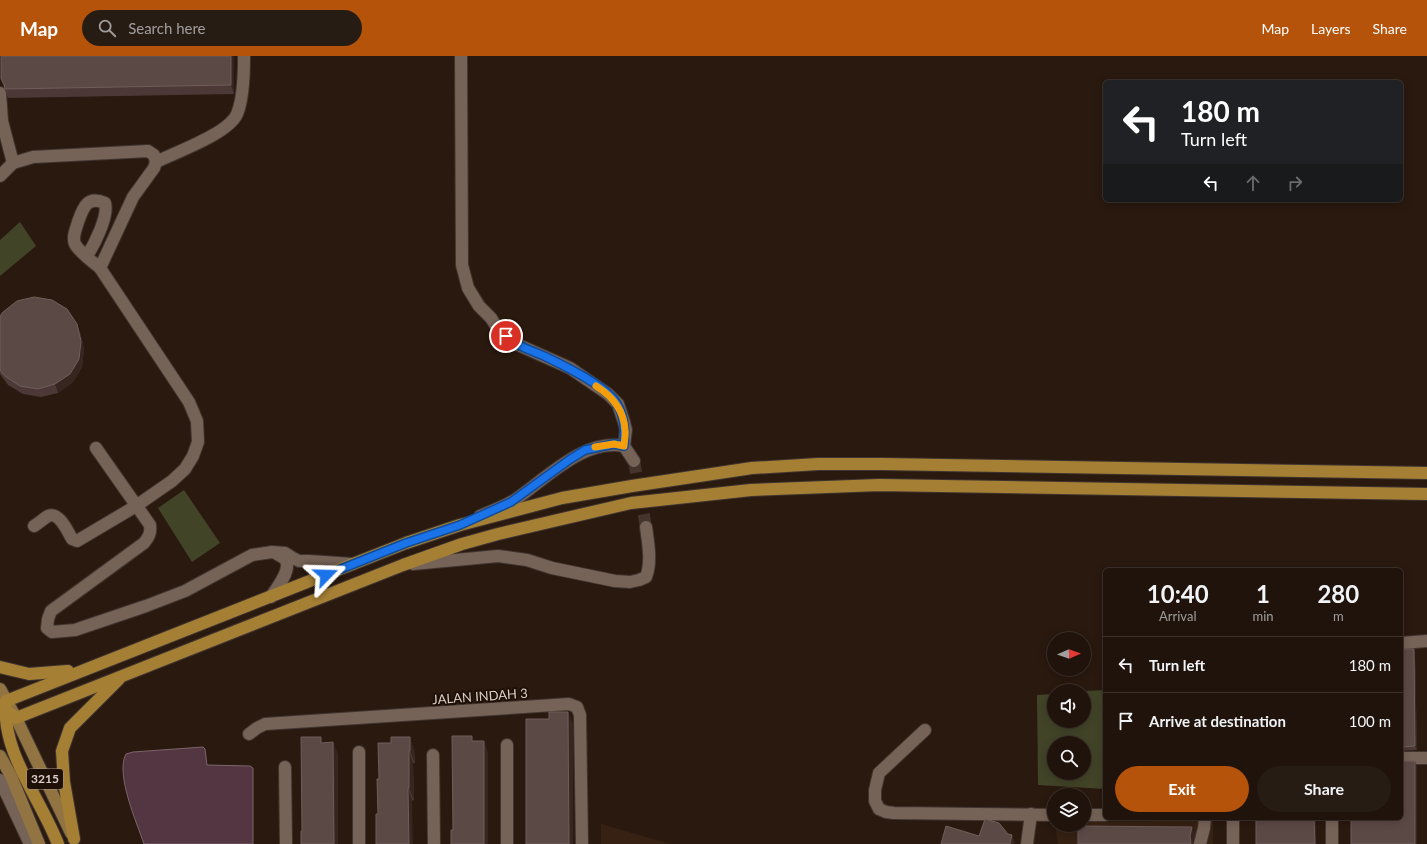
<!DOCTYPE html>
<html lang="en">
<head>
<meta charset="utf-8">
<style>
	:root { --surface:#1f130b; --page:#271c14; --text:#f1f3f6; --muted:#a19e9d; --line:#3c322c; --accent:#b45309 }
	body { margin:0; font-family:Lato,sans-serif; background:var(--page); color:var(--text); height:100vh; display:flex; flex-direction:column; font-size:15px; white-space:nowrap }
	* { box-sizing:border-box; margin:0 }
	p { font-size:13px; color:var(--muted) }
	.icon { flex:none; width:22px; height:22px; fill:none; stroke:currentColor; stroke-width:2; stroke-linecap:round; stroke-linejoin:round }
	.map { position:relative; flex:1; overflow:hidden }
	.sheet { position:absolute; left:1103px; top:512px; width:300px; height:252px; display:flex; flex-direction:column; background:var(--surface); border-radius:6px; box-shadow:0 2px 10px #0003,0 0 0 1px var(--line) }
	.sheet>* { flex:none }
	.banner { position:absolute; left:1103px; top:24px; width:300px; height:122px; border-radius:6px; box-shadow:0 2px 10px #0003,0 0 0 1px var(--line); background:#202124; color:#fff; overflow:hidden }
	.needle { width:26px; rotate:88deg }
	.buttons { position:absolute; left:1047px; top:576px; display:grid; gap:8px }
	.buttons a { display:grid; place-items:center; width:44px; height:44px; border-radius:50%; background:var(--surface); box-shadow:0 2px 10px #0003,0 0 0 1px var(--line); font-size:20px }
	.pin { position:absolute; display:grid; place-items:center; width:34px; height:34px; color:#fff; margin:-17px; border:2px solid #fff; border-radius:50%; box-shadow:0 1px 4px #0007 }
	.me { position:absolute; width:44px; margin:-22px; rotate:68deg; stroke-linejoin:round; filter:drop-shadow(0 0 3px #0008) }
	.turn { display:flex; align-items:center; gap:14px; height:84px; padding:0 12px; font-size:18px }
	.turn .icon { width:52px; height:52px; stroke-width:2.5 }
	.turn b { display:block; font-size:28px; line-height:34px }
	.lanes { display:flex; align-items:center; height:38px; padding:0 12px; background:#0003; justify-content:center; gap:20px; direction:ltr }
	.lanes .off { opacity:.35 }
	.eta { display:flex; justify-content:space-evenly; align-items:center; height:68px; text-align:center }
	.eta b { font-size:24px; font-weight:700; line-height:28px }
	.action { display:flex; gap:8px; margin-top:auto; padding:8px 12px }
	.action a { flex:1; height:46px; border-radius:24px; background:var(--accent); color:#fff; font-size:16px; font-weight:700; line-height:46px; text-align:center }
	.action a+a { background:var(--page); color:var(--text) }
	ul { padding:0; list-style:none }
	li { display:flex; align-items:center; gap:12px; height:56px; padding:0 12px; border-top:1px solid var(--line) }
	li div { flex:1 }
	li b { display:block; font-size:15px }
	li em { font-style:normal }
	header { display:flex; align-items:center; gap:24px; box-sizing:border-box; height:56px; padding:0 20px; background:var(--accent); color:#fff }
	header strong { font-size:19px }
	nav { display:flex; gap:22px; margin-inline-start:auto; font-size:14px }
	.search { width:280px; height:36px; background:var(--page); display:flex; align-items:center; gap:10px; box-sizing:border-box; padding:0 14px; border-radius:22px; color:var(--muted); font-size:15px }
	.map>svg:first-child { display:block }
	.built { fill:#362113 }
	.green { fill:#424428; fill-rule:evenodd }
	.water { fill:#543643; stroke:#7c646b }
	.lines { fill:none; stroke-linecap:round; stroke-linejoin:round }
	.minor-tunnel { stroke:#44342b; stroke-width:12; stroke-dasharray:12 6; stroke-linecap:butt }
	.minor-casing { stroke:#413530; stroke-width:14 }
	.major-casing { stroke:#413530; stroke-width:14 }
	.highway-casing { stroke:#413530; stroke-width:14 }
	.minor { stroke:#766357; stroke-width:12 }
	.major { stroke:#927442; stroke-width:12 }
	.highway { stroke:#a58034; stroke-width:12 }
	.wall { fill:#4c3836 }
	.shaded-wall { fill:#372520 }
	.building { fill:#5b4946; stroke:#6f5e5a }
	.route-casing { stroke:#114b97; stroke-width:10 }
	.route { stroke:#1a73e8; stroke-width:7 }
	.slow { stroke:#f59e0b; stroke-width:7 }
	.labels { text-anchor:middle; stroke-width:4; stroke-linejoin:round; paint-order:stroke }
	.shield { fill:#1f1007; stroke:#a2968e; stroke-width:1 }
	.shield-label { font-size:12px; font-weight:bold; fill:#dacfc8 }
	.street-label { font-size:13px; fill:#dacfc8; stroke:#1f1007 }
</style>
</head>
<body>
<header>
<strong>Map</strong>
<div class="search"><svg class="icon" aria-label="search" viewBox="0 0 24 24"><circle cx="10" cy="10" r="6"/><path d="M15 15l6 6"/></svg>Search here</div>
<nav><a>Map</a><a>Layers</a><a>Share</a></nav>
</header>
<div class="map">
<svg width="1427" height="788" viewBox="0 0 1427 788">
	<rect width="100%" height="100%" fill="#29190f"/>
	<g class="built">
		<polygon points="1213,764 1213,788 1058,788 1055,769 1084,769 1084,766"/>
		<polygon points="601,768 671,788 601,788"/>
	</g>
	<g class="green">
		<polygon points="20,166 36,190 0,220 0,184"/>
		<polygon points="184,434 220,487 192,506 158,452"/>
		<path d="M1105 634V733L1038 729 1037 639 1054 638V665H1084V635ZM1054 687H1084V717H1054Z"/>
	</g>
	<path class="water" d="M203 691 205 693 207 709 250 710 253 712V788H144C137 767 115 718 126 698L133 696Z"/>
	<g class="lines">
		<polyline class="minor-tunnel" points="634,405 646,471"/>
		<defs>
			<g id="minor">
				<polyline points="461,0 462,209 468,232 479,250 491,262 498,273 514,287 570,312 608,338 618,348 624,366 626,374 624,390 634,405"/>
				<polyline points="0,37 2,65 13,107"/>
				<path d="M156 106C176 96 228 78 237 58 243 44 244 16 244 0"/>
				<path d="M0 120 13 107 33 101 148 95 154 99 156 106 154 112 133 141 100 212 189 346 197 365 198 386 193 400 185 413 172 425 136 450 77 485 72 483C68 476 59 455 48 460 43 463 39 467 34 470"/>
				<path d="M87 200C94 189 109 160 105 147 87 139 83 152 78 166 76 173 72 181 75 188 79 196 93 206 100 212"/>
				<path d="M96 392 150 469C151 477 149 481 144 487L51 555 48 563 47 572 52 576 75 574 146 550 185 535 252 499 272 496 285 497 293 502 299 505H309L353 508"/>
				<path d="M480 460C491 455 503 451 513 445 545 424 583 382 624 390"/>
				<path d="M413 508 498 500 527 504 552 512 615 525 630 526 639 524 646 521C652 506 648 486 646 471"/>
				<path d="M271 541C276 532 293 514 285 503 283 501 280 500 277 498"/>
				<polyline points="1401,587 1427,585"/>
				<polyline points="925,674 879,717 875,734 875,745 879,753 886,756 894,757 1054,759"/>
				<polyline points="249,678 257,672 265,668 569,648 577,651 580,659 582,788"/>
				<polyline points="507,689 507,788"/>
				<polyline points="359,696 359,788"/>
				<polyline points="433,699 434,788"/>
				<polyline points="1401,702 1427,702"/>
				<polyline points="285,711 286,788"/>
				<polyline points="0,724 30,788"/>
				<polyline points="1084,759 1105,759"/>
				<polyline points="1332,762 1332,788"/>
				<polyline points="1027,788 1031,758"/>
				<polyline points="1200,788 1204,772 1205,762"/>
				<polyline points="1233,788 1233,762"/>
			</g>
			<g id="major">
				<polyline points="0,633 16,662 71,777"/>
				<polyline points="0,700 11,720 39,788"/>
			</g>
			<g id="highway">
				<polyline points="0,611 29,618 68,615"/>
				<polyline points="2,652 16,662 403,509 462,488 498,478 631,447 751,434 879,429 1427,438"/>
				<polyline points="74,783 64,726 62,695 70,672 119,623"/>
				<path d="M58 788C40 741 1 697 6 645L406 487 460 469 562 442 632 430 752 412 818 408H882L1427 417"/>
			</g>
		</defs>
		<use href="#minor" class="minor-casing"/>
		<use href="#major" class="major-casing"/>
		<use href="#highway" class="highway-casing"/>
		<use href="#minor" class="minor"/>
		<use href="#major" class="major"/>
		<use href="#highway" class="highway"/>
	</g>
	<g class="wall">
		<polygon points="234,0 234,38 8,42 1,23"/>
		<polygon points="0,260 80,276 84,293 82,311 73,326 58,337 41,341 23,338 8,329 0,318"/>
		<polygon points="1401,593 1415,597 1417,694 1401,695"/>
		<polygon points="391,687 414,693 415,707 413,707 414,744 378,758 379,723"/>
	</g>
	<g class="shaded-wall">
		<polygon points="231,0 234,0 234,38 231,29"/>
		<polygon points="77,268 80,276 84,293 82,311 73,326 58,337 55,328"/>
		<polygon points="1414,593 1415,597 1417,694 1415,690"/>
		<polygon points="568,656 573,668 573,788 569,788"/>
		<polygon points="410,681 414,693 415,707 410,695"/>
		<polygon points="484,685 488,697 488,788 484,788"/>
		<polygon points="333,686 338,698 338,788 334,788"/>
		<polygon points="409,695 413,707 414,744 409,732"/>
		<polygon points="1415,705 1417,710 1417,788 1415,788"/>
		<polygon points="408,732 412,744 413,788 409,788"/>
		<polygon points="1314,762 1316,762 1316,788 1315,788"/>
		<polygon points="1192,771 1194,777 1193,788 1191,788 1190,780"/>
		<polygon points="1012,779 1015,786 1014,788 1010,788"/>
	</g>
	<g class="building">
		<polygon points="1,0 231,0 231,29 5,33 4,28 1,23"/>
		<polygon points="34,241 52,244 67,253 77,268 81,285 79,303 70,318 55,328 38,333 20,330 5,320 0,314 0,260 3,256 17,245"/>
		<polygon points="1401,593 1414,593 1415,690 1401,691"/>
		<polygon points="549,656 568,656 569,788 526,788 526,663 549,663"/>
		<polygon points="452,680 472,680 472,685 484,685 484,788 451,788 451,774 453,774"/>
		<polygon points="301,681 321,681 321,687 333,686 334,788 301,788 301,775 302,775"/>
		<polygon points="391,681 410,681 410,695 409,695 409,732 408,732 409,788 376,788 376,758 378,758 377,723 379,723 378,687 391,687"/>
		<polygon points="1401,705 1415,705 1415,788 1351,788 1351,762 1401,762"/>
		<polygon points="1256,762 1314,762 1315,788 1256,788"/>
		<polygon points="985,763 999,767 1008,778 1012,779 1010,788 941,788 946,770 979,780"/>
		<polygon points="1078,770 1192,771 1190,780 1191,788 1078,788"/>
	</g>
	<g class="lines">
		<defs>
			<path id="route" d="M326 519 406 487 460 469 511 446 569 404 585 394 614 388 624 390C625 375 625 361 617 348 607 330 563 309 544 300 530 294 517 290 506 280"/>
		</defs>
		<use href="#route" class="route-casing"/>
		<use href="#route" class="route"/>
		<path class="slow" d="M595 391 614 388 624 390C624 385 626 379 625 374 624 354 612 340 596 330"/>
	</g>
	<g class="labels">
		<rect class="shield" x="27" y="713" width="36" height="20" rx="3"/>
		<g class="shield-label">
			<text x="45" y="727">3215</text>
		</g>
		<g class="street-label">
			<text transform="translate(480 640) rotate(-4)" y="5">JALAN INDAH 3</text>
		</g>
	</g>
</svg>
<div class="buttons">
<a><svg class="needle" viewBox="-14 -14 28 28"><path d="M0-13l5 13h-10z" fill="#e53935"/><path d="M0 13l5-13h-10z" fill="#a19e9d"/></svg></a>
<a><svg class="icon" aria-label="sound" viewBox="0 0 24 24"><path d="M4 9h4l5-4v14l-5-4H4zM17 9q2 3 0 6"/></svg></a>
<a><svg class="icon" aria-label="search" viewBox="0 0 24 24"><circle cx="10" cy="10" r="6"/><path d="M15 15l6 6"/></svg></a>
<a><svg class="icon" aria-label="layers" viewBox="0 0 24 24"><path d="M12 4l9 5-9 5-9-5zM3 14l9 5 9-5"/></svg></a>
</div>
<div class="pin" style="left:506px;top:280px;background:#d93025"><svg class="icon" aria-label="arrive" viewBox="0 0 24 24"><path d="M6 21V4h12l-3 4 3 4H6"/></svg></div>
<svg class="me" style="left:326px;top:519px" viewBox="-20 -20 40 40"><path d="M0-17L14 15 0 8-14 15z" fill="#1a73e8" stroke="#fff" stroke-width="4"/></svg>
<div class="banner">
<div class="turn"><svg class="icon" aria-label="left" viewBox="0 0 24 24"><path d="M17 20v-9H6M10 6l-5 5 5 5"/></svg><div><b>180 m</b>Turn left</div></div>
<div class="lanes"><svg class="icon" aria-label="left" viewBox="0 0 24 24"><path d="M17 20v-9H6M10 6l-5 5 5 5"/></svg><svg class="icon off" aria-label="ahead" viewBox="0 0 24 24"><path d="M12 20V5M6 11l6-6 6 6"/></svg><svg class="icon off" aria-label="right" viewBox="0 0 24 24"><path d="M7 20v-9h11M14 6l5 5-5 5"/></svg></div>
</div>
<section class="sheet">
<div class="eta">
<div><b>10:40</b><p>Arrival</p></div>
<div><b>1</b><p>min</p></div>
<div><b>280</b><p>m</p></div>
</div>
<ul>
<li><svg class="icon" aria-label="left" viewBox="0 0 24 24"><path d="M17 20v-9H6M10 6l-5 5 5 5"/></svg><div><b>Turn left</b></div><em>180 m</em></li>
<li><svg class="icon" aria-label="arrive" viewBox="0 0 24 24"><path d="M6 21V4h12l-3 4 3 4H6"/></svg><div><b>Arrive at destination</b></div><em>100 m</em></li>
</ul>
<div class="action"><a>Exit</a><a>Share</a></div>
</section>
</div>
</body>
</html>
